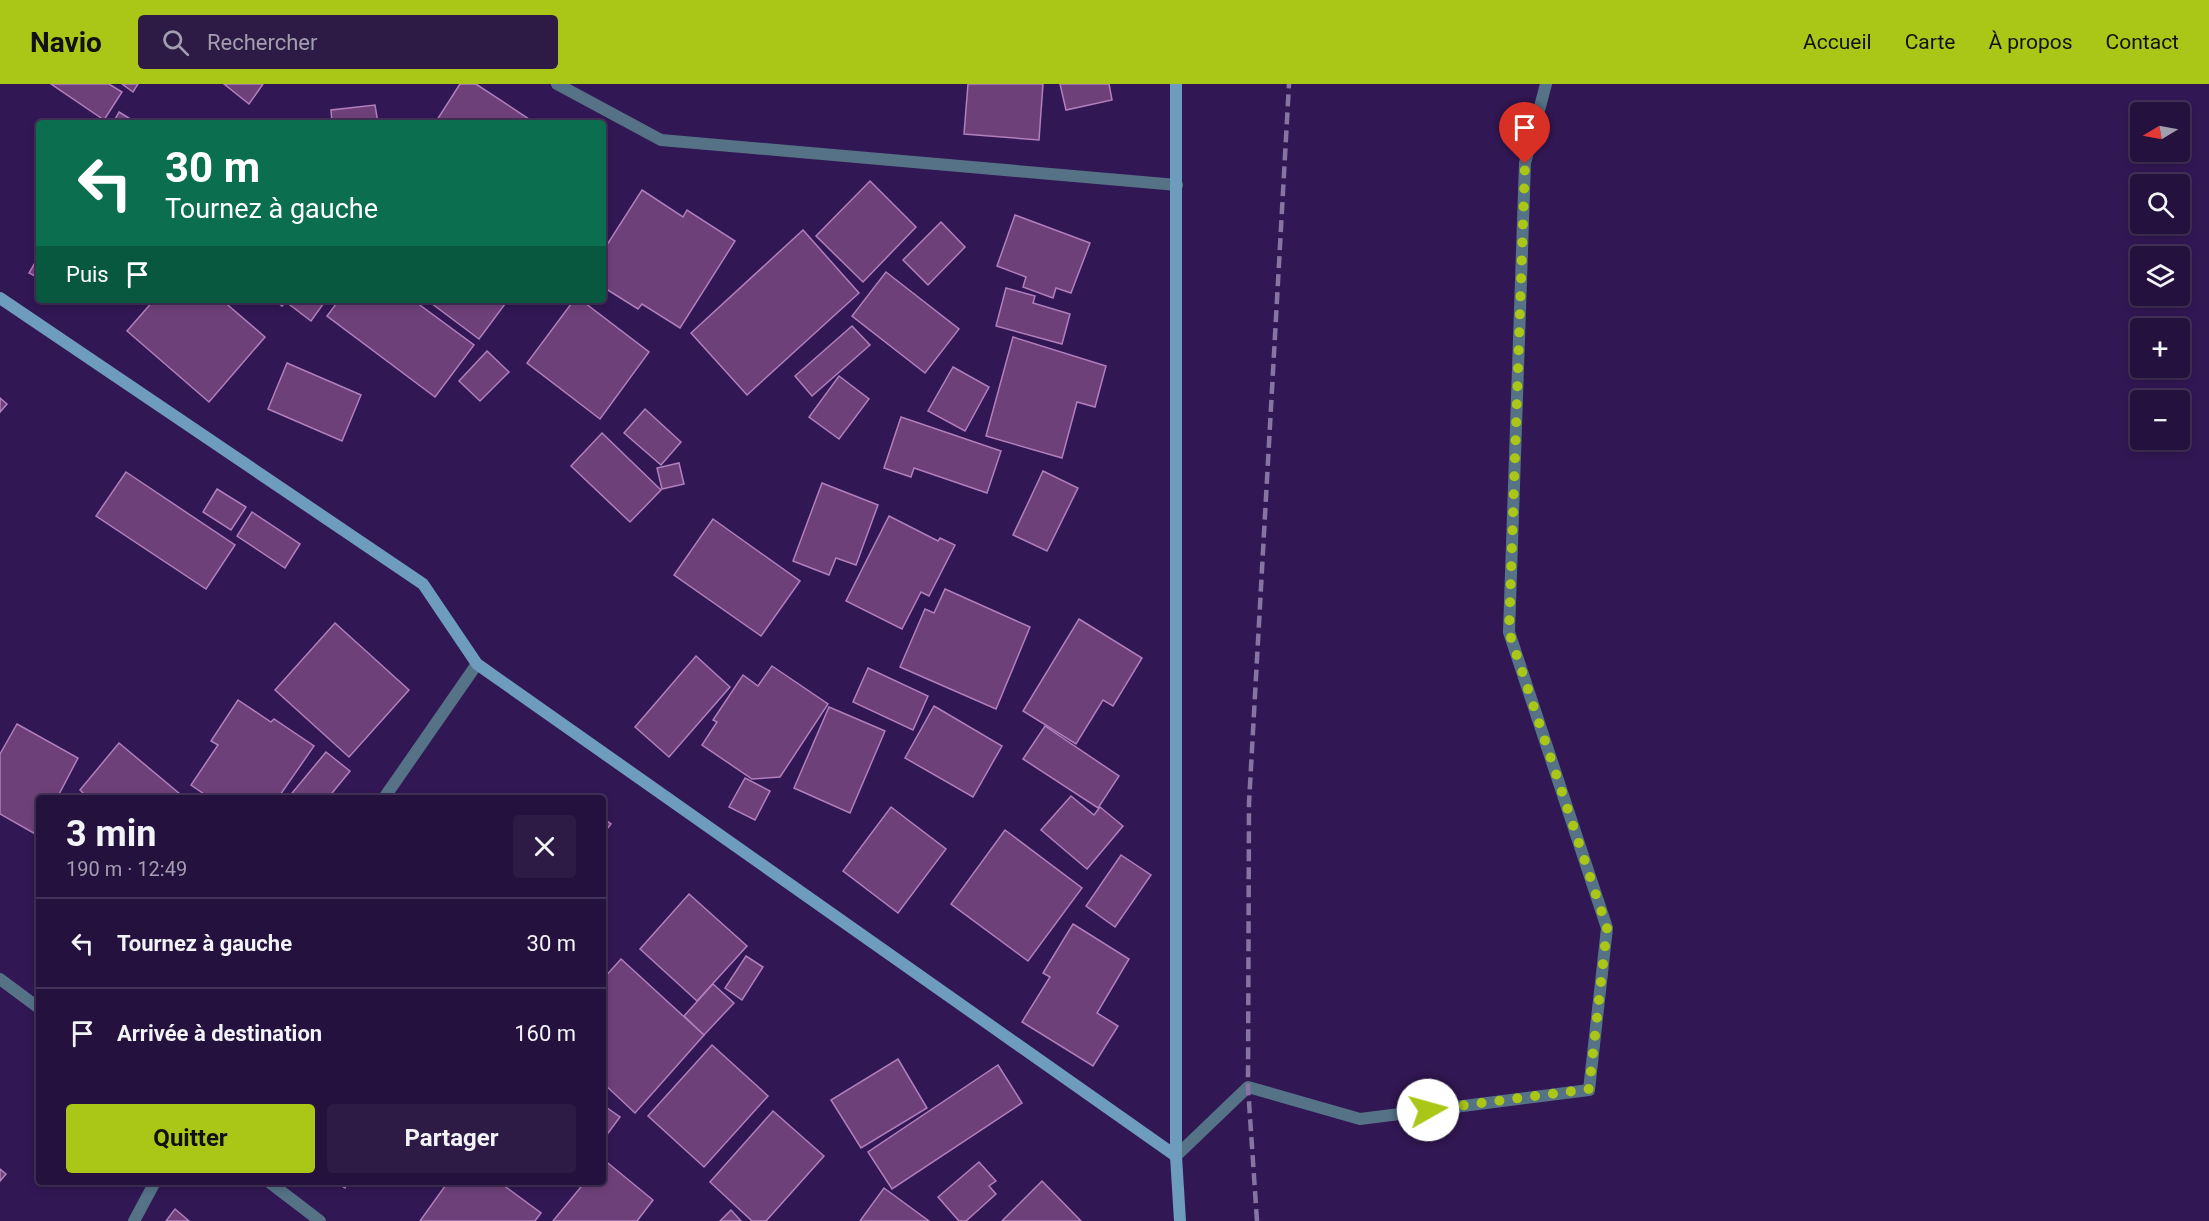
<!DOCTYPE html>
<html lang="fr">
<head>
<meta charset="utf-8">
<style>
	:root { --surface:#25113e; --page:#2d1a45; --text:#f1f3f6; --muted:#a39db0; --line:#423158; --accent:#aac717 }
	body { margin:0; font-family:Roboto,sans-serif; background:var(--page); color:var(--text); height:100vh; display:flex; flex-direction:column; font-size:22px; white-space:nowrap }
	* { box-sizing:border-box; margin:0 }
	p { font-size:20px; color:var(--muted) }
	.icon { flex:none; width:33px; height:33px; fill:none; stroke:currentColor; stroke-width:2; stroke-linecap:round; stroke-linejoin:round }
	.map { position:relative; flex:1; overflow:hidden }
	.sheet { position:absolute; left:36px; top:711px; width:570px; height:390px; display:flex; flex-direction:column; background:var(--surface); border-radius:6px; box-shadow:0 3px 9px #0003,0 0 0 2px var(--line) }
	.sheet>* { flex:none }
	.banner { position:absolute; left:36px; top:36px; width:570px; height:183px; border-radius:6px; box-shadow:0 3px 9px #0003,0 0 0 2px var(--line); background:#0b6e4f; color:#fff; overflow:hidden }
	.needle { width:39px; rotate:260deg }
	.fabs { position:absolute; left:2130px; top:18px; display:grid; gap:12px }
	.fabs a { display:grid; place-items:center; width:60px; height:60px; border-radius:6px; background:var(--surface); box-shadow:0 3px 9px #0003,0 0 0 2px var(--line); font-size:30px }
	.pin { position:absolute; display:grid; place-items:center; width:51px; height:51px; color:#fff; margin:-62px -26px; border-radius:50% 50% 50% 0; rotate:-45deg; box-shadow:0 0 6px #0007 }
	.pin .icon { rotate:45deg }
	.me { position:absolute; width:66px; margin:-33px; rotate:83deg; stroke-linejoin:round; filter:drop-shadow(0 0 4px #0008) }
	.turn { display:flex; align-items:center; gap:21px; height:126px; padding:0 30px; font-size:27px }
	.turn .icon { width:78px; height:78px; stroke-width:2.5 }
	.turn b { display:block; font-size:42px; line-height:51px }
	.then { display:flex; align-items:center; height:57px; padding:0 30px; background:#0003; gap:12px; font-size:22px }
	.round { display:grid; place-items:center; flex:none; width:63px; height:63px; border-radius:6px; background:var(--page) }
	.head { display:flex; align-items:center; justify-content:space-between; height:102px; padding:0 30px }
	h1 { font-size:36px; font-weight:700; line-height:45px }
	.button { display:flex; gap:12px; margin-top:auto; padding:12px 30px }
	.button a { flex:1; height:69px; border-radius:6px; background:var(--accent); color:#111; font-size:24px; font-weight:700; line-height:69px; text-align:center }
	.button a+a { background:var(--page); color:var(--text) }
	ul { padding:0; list-style:none }
	li { display:flex; align-items:center; gap:18px; height:90px; padding:0 30px; border-top:2px solid var(--line) }
	li div { flex:1 }
	li b { display:block; font-size:22px }
	li em { font-style:normal }
	header { display:flex; align-items:center; gap:36px; box-sizing:border-box; height:84px; padding:0 30px; background:var(--accent); color:#111 }
	header strong { font-size:28px }
	nav { display:flex; gap:33px; margin-inline-start:auto; font-size:21px }
	.search { width:420px; height:54px; background:var(--page); display:flex; align-items:center; gap:15px; box-sizing:border-box; padding:0 21px; border-radius:6px; color:var(--muted); font-size:22px }
	.map>svg:first-child { display:block }
	.building { fill:#6e4079; stroke:#b07fbc; stroke-width:1.5 }
	.lines { fill:none; stroke-linecap:round; stroke-linejoin:round }
	.street { stroke:#557287; stroke-width:12 }
	.secondary { stroke:#6d9cbd; stroke-width:12 }
	.rail { stroke:#8674a2; stroke-width:4.5; stroke-dasharray:12 6; stroke-linecap:butt }
	.route { stroke:#aac717; stroke-width:10; stroke-dasharray:0 18 }
</style>
</head>
<body>
<header>
<strong>Navio</strong>
<div class="search"><svg class="icon" aria-label="search" viewBox="0 0 24 24"><circle cx="10" cy="10" r="6"/><path d="M15 15l6 6"/></svg>Rechercher</div>
<nav><a>Accueil</a><a>Carte</a><a>À propos</a><a>Contact</a></nav>
</header>
<div class="map">
<svg width="2209" height="1137" viewBox="0 0 2209 1137">
	<rect width="100%" height="100%" fill="#311753"/>
	<g class="building">
		<polygon points="51,0 109,0 122,8 104,36"/>
		<polygon points="122,0 138,0 133,8"/>
		<polygon points="224,0 263,0 249,20"/>
		<polygon points="460,0 476,0 535,39 435,39"/>
		<polygon points="968,0 1043,0 1039,56 964,50"/>
		<polygon points="1060,0 1109,0 1112,16 1066,26"/>
		<polygon points="375,21 378,39 332,39 331,26"/>
		<polygon points="119,28 137,39 113,39"/>
		<polygon points="870,97 916,143 863,198 816,152"/>
		<polygon points="642,106 683,133 687,126 735,157 680,244 642,220 638,225 603,203 603,167"/>
		<polygon points="1015,131 1090,159 1071,209 1056,204 1053,214 1023,203 1026,193 997,182"/>
		<polygon points="941,138 965,163 928,201 903,176"/>
		<polygon points="803,146 859,209 747,311 691,249"/>
		<polygon points="39,172 39,194 29,189"/>
		<polygon points="886,188 959,245 925,289 852,232"/>
		<polygon points="1006,204 1035,212 1033,219 1070,230 1062,260 996,242"/>
		<polygon points="154,216 222,216 265,253 209,318 127,247"/>
		<polygon points="274,216 326,216 311,237 286,218 282,222"/>
		<polygon points="339,216 413,216 474,261 435,313 327,232"/>
		<polygon points="427,216 508,216 479,255"/>
		<polygon points="574,216 581,216 649,268 600,335 527,279"/>
		<polygon points="852,242 870,261 812,312 795,292"/>
		<polygon points="1013,253 1106,282 1095,323 1077,318 1062,374 986,352"/>
		<polygon points="487,267 509,288 480,317 459,297"/>
		<polygon points="287,279 361,311 342,357 268,325"/>
		<polygon points="953,283 989,303 965,347 928,327"/>
		<polygon points="839,292 869,315 839,355 809,333"/>
		<polygon points="0,314 7,320 0,328"/>
		<polygon points="645,325 681,358 661,381 624,349"/>
		<polygon points="901,333 1001,367 987,409 914,384 911,393 884,384"/>
		<polygon points="602,349 661,406 630,438 571,382"/>
		<polygon points="679,379 684,400 662,405 657,384"/>
		<polygon points="1043,387 1078,404 1047,467 1013,451"/>
		<polygon points="126,388 235,461 206,505 96,432"/>
		<polygon points="822,399 878,421 856,481 836,474 829,491 793,477"/>
		<polygon points="217,405 246,423 231,446 203,428"/>
		<polygon points="252,428 300,460 285,484 237,452"/>
		<polygon points="889,432 938,457 940,454 955,461 929,512 921,508 902,545 846,517"/>
		<polygon points="713,435 800,497 761,552 674,491"/>
		<polygon points="945,505 1030,543 996,625 900,583 925,525 934,529"/>
		<polygon points="1079,535 1142,574 1113,622 1103,616 1076,660 1023,627"/>
		<polygon points="335,539 409,606 349,673 275,606"/>
		<polygon points="696,572 730,603 669,673 635,643"/>
		<polygon points="772,582 828,620 780,693 752,695 702,661 717,638 713,636 743,591 758,602"/>
		<polygon points="868,584 928,612 913,646 853,618"/>
		<polygon points="238,616 271,638 274,635 314,662 278,714 210,714 191,701 218,661 211,657"/>
		<polygon points="934,622 1002,662 973,713 905,674"/>
		<polygon points="829,623 885,647 850,729 794,704"/>
		<polygon points="17,640 78,674 57,714 39,714 39,747 37,751 0,730 0,670"/>
		<polygon points="1045,642 1119,692 1098,724 1023,675"/>
		<polygon points="119,659 180,710 176,714 85,714 86,712 80,706"/>
		<polygon points="326,668 350,687 328,714 288,714"/>
		<polygon points="745,694 770,707 755,736 729,723"/>
		<polygon points="1071,712 1094,731 1100,723 1123,742 1087,785 1041,746"/>
		<polygon points="891,723 946,765 898,829 843,787"/>
		<polygon points="603,734 611,740 603,750"/>
		<polygon points="1005,746 1082,804 1028,877 951,820"/>
		<polygon points="1121,771 1151,791 1115,843 1086,822"/>
		<polygon points="689,810 747,862 697,917 640,865"/>
		<polygon points="1073,840 1129,875 1097,929 1118,942 1093,982 1022,938 1050,893 1043,889"/>
		<polygon points="746,872 763,883 742,916 725,904"/>
		<polygon points="621,875 704,951 635,1029 603,999 603,895"/>
		<polygon points="713,900 734,919 704,951 684,932"/>
		<polygon points="712,961 768,1012 704,1083 648,1032"/>
		<polygon points="898,975 927,1024 861,1064 831,1016"/>
		<polygon points="998,981 1022,1019 892,1105 868,1068"/>
		<polygon points="603,1021 620,1033 603,1056"/>
		<polygon points="773,1027 824,1072 766,1137 752,1137 710,1098"/>
		<polygon points="603,1075 653,1116 637,1137 553,1137 585,1098 603,1098"/>
		<polygon points="979,1078 996,1097 989,1102 996,1110 966,1137 959,1137 938,1113"/>
		<polygon points="0,1085 6,1090 0,1097"/>
		<polygon points="1042,1097 1081,1137 1002,1137"/>
		<polygon points="335,1098 348,1098 345,1104"/>
		<polygon points="448,1098 499,1098 541,1129 535,1137 420,1137"/>
		<polygon points="884,1104 929,1137 860,1137"/>
		<polygon points="175,1125 189,1137 166,1137"/>
		<polygon points="731,1126 741,1137 720,1137"/>
	</g>
	<g class="lines">
		<g class="street">
			<polyline points="557,0 661,56 1177,101"/>
			<polyline points="384,714 477,580"/>
			<polyline points="0,895 39,924"/>
			<polyline points="1176,1072 1248,1003 1360,1035 1589,1006 1607,844 1509,548 1525,79 1546,0"/>
			<polyline points="269,1098 320,1137"/>
			<polyline points="134,1137 155,1098"/>
		</g>
		<g class="secondary">
			<polyline points="1176,0 1176,1072 1180,1137"/>
			<polyline points="0,214 423,500 477,580 1176,1072"/>
		</g>
		<polyline class="rail" points="1257,1137 1248,1003 1249,719 1289,0"/>
	</g>
	<g class="lines">
		<polyline class="route" points="1428,1026 1589,1005 1607,844 1509,548 1525,80"/>
	</g>
</svg>
<div class="fabs">
<a><svg class="needle" viewBox="-14 -14 28 28"><path d="M0-13l5 13h-10z" fill="#e53935"/><path d="M0 13l5-13h-10z" fill="#a39db0"/></svg></a>
<a><svg class="icon" aria-label="search" viewBox="0 0 24 24"><circle cx="10" cy="10" r="6"/><path d="M15 15l6 6"/></svg></a>
<a><svg class="icon" aria-label="layers" viewBox="0 0 24 24"><path d="M12 4l9 5-9 5-9-5zM3 14l9 5 9-5"/></svg></a>
<a>+</a>
<a>−</a>
</div>
<div class="pin" style="left:1525px;top:80px;background:#d93025"><svg class="icon" aria-label="arrive" viewBox="0 0 24 24"><path d="M6 21V4h12l-3 4 3 4H6"/></svg></div>
<svg class="me" style="left:1428px;top:1026px" viewBox="-20 -20 40 40"><circle r="19" fill="#fff"/><path d="M0-13L10 11 0 6-10 11z" fill="#aac717"/></svg>
<div class="banner">
<div class="turn"><svg class="icon" aria-label="left" viewBox="0 0 24 24"><path d="M17 20v-9H6M10 6l-5 5 5 5"/></svg><div><b>30 m</b>Tournez à gauche</div></div>
<div class="then">Puis<svg class="icon" aria-label="arrive" viewBox="0 0 24 24"><path d="M6 21V4h12l-3 4 3 4H6"/></svg></div>
</div>
<section class="sheet">
<div class="head"><div><h1>3 min</h1><p>190 m · 12:49</p></div><a class="round"><svg class="icon" aria-label="close" viewBox="0 0 24 24"><path d="M6 6l12 12M18 6L6 18"/></svg></a></div>
<ul>
<li><svg class="icon" aria-label="left" viewBox="0 0 24 24"><path d="M17 20v-9H6M10 6l-5 5 5 5"/></svg><div><b>Tournez à gauche</b></div><em>30 m</em></li>
<li><svg class="icon" aria-label="arrive" viewBox="0 0 24 24"><path d="M6 21V4h12l-3 4 3 4H6"/></svg><div><b>Arrivée à destination</b></div><em>160 m</em></li>
</ul>
<div class="button"><a>Quitter</a><a>Partager</a></div>
</section>
</div>
</body>
</html>
